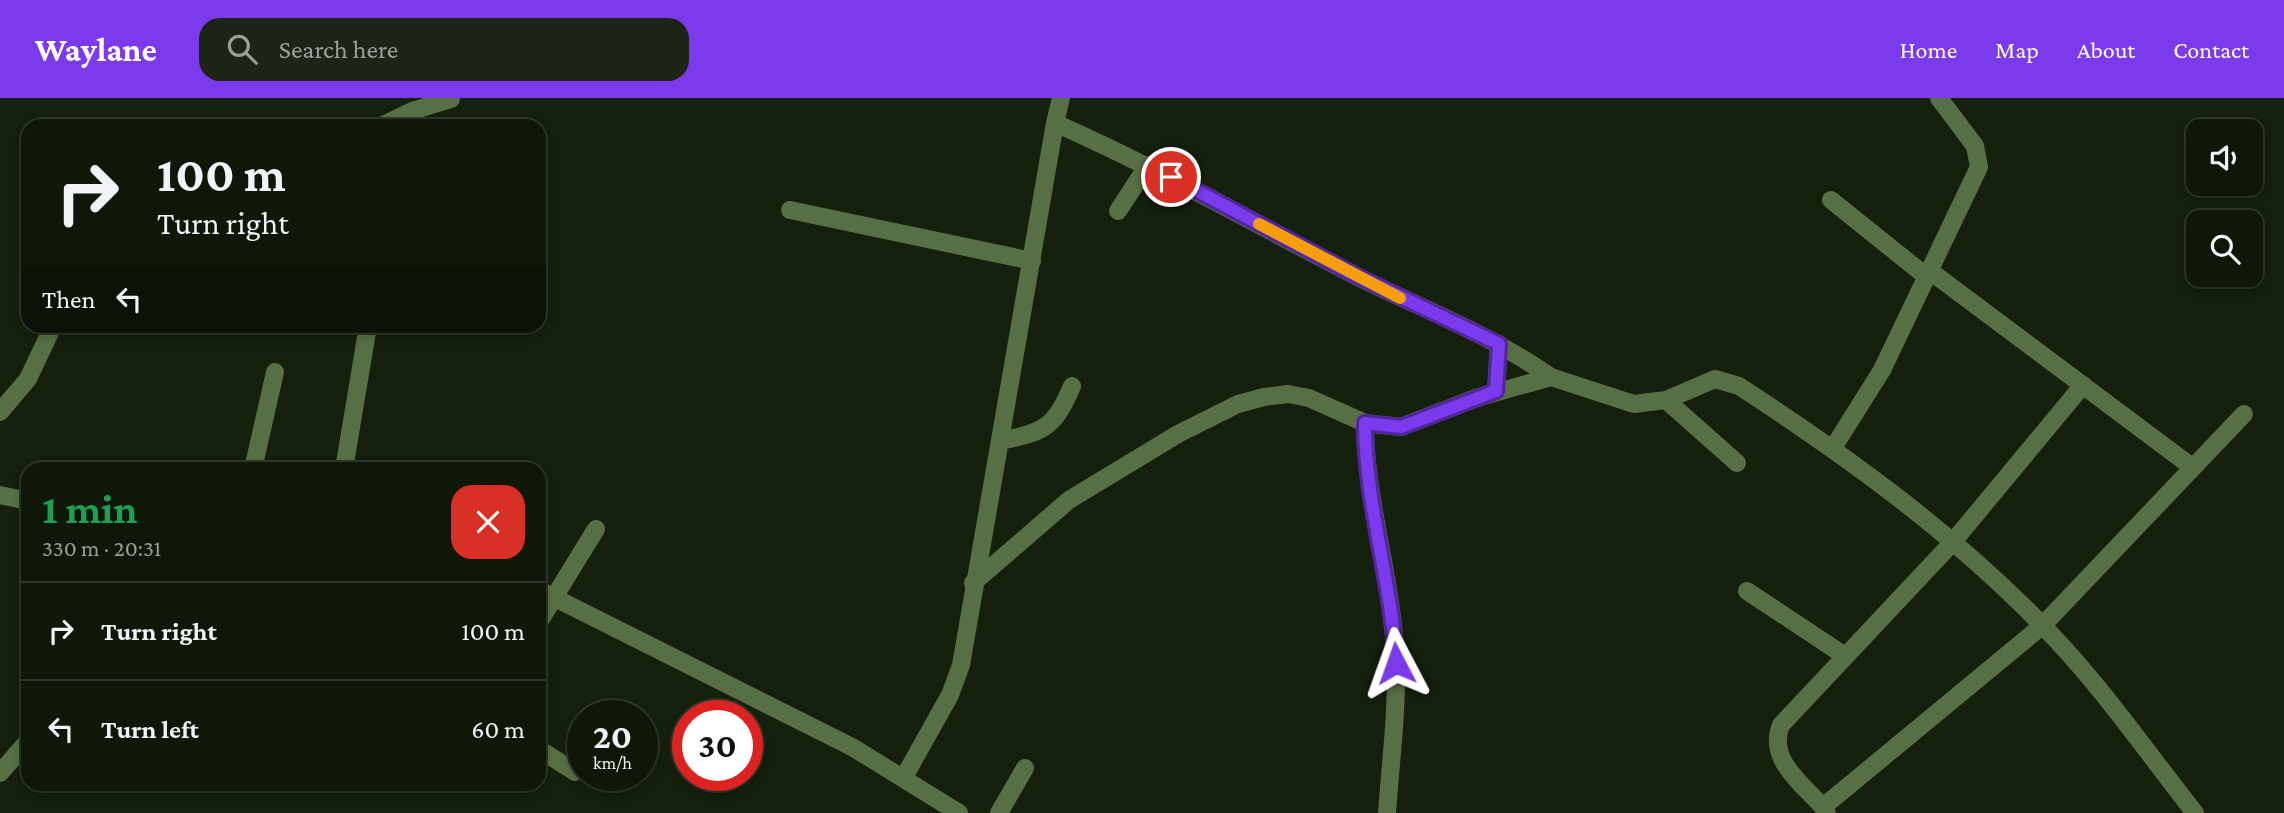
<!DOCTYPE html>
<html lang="en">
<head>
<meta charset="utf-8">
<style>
	:root { --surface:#0f1709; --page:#1d2417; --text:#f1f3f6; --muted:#9b9f9c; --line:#2f362a; --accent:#7c3aed }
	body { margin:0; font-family:"Crimson Pro",serif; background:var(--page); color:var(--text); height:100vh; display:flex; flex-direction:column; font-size:26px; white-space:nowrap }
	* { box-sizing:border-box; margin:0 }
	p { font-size:23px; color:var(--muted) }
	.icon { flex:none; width:38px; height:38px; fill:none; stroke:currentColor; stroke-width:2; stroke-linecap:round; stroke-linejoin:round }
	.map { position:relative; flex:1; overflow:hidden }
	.side { position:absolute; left:21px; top:364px; width:525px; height:329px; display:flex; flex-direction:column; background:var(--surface); border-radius:21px; box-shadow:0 4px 10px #0003,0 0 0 2px var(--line) }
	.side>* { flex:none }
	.guide { position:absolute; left:21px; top:21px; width:525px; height:214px; border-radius:21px; box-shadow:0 4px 10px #0003,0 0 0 2px var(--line); background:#0f1709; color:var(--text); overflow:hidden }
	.buttons { position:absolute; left:2186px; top:21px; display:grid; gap:14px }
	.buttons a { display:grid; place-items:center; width:77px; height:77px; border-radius:14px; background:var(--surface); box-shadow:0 4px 10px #0003,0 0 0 2px var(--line); font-size:35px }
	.speed { position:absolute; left:567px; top:602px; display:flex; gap:14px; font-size:35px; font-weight:700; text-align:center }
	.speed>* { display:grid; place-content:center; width:91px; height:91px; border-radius:50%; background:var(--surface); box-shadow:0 4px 10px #0003,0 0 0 2px var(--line); line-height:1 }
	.speed small { font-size:18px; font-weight:400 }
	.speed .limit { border:10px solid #d22; background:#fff; color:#111 }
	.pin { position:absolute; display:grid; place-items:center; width:60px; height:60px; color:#fff; margin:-30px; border:4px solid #fff; border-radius:50%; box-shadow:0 2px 7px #0007 }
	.me { position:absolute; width:77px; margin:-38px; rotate:356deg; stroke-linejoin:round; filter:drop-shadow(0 0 5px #0008) }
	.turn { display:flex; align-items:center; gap:24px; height:147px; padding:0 21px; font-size:32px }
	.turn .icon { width:91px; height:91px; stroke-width:2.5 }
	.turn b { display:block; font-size:49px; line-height:60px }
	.then { display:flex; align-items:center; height:66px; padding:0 21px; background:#0003; gap:14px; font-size:26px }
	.round { display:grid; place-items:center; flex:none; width:74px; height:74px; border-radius:21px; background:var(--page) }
	.head { display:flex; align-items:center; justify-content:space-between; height:119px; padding:0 21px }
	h1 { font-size:42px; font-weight:700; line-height:52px; color:#1e9e55 }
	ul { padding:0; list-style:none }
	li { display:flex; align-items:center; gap:21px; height:98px; padding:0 21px; border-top:2px solid var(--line) }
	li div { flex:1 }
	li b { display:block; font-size:26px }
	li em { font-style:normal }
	header { display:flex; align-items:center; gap:42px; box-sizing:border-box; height:98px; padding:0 35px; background:var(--accent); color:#fff }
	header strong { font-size:33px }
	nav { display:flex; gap:38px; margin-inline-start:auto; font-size:24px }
	.search { width:490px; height:63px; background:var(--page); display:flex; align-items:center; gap:18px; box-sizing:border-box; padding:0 24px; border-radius:21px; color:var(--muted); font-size:26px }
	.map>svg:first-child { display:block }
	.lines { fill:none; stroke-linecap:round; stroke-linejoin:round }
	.minor { stroke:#576f44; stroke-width:18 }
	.route-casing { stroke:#51269a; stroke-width:18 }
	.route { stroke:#7c3aed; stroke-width:12 }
	.slow { stroke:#f59e0b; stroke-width:12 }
</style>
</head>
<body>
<header>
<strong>Waylane</strong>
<div class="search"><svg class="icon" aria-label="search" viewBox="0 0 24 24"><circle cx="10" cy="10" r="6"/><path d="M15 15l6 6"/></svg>Search here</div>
<nav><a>Home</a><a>Map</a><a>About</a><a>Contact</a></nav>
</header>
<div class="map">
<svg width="2284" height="715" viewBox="0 0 2284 715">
	<rect width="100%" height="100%" fill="#141f0c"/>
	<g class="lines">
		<g class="minor">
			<path d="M1061 0 1055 25C1159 71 1257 127 1358 179 1423 211 1491 237 1551 279"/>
			<polyline points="343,28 345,28"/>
			<polyline points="381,28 412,13 451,1"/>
			<polyline points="1831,102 1927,179"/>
			<polyline points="790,112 1032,163"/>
			<polyline points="1118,113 1148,67"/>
			<polyline points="1930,173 2192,369"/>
			<polyline points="1496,293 1499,246"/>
			<polyline points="1666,302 1737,365"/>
			<polyline points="0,314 28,281 53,228"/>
			<path d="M1365 325C1365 398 1388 466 1394 538 1400 596 1391 656 1387 715"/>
			<path d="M1000 343C1043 334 1054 331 1072 288"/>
			<polyline points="1833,350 1882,272 1979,69 1975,48 1939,0"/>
			<polyline points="253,371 275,274"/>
			<polyline points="344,371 368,228"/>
			<polyline points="0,397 28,403"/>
			<path d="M973 485 1069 402 1178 336 1238 306 1264 299 1288 296 1309 300 1365 325 1401 329 1476 300 1551 279 1634 306 1666 302 1715 281 1739 288C1848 359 1953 435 2044 529 2100 586 2146 653 2195 715"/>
			<polyline points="539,492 852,649 959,715"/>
			<polyline points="1747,493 1845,558"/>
			<polyline points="539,524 596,431"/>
			<polyline points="539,651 575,674"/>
			<polyline points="0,675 28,643"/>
			<polyline points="904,679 950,597 961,567 1055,25"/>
			<path d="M1823 709C1802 686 1767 661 1781 627L1952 445 2083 287"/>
			<polyline points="999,715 1025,670"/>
			<polyline points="1827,715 1823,709 2043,527 2244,316"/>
		</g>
	</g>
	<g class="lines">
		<defs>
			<path id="route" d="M1171 79 1355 177 1499 246 1496 293 1401 329 1365 325C1365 407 1392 484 1396 565"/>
		</defs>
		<use href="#route" class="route-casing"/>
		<use href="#route" class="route"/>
		<polyline class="slow" points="1259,126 1400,200"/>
	</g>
</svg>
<div class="buttons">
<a><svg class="icon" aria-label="sound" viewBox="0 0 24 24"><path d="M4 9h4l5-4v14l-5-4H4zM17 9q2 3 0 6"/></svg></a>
<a><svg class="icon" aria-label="search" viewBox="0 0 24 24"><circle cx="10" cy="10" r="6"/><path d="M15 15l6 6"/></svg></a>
</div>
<div class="speed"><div>20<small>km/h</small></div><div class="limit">30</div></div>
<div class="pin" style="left:1171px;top:79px;background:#d93025"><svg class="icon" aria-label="arrive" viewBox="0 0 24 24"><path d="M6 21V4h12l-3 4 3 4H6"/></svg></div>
<svg class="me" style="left:1396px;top:565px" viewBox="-20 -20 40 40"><path d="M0-17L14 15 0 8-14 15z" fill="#7c3aed" stroke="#fff" stroke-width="4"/></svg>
<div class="guide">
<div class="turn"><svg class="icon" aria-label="right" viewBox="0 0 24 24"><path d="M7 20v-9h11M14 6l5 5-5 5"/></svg><div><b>100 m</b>Turn right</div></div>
<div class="then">Then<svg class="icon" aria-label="left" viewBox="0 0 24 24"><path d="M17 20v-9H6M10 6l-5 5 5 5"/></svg></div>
</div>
<section class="side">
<div class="head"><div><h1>1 min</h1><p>330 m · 20:31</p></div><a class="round" style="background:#d93025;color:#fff"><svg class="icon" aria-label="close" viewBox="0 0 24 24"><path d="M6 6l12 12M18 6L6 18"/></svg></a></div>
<ul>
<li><svg class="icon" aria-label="right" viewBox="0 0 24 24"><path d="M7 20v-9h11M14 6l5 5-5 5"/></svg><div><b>Turn right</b></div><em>100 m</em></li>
<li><svg class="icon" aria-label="left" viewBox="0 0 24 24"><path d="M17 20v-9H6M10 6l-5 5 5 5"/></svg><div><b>Turn left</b></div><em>60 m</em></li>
</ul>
</section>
</div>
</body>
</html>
